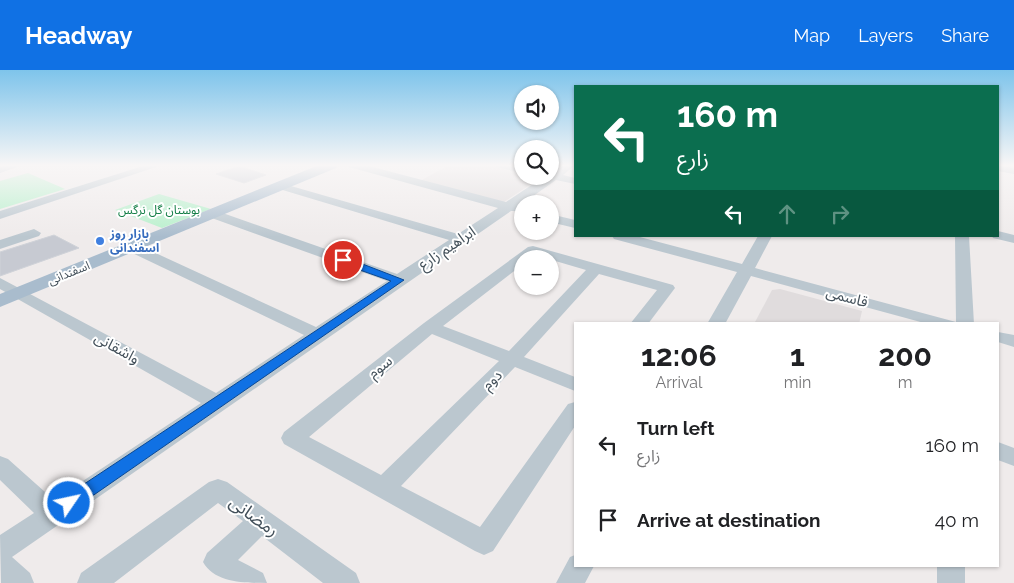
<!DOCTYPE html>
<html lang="en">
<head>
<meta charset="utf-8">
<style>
	:root { --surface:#fff; --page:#f6f6f6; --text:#202124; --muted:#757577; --accent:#1071e4 }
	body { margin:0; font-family:Raleway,"Noto Sans Arabic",sans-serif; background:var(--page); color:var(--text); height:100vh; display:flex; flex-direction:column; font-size:19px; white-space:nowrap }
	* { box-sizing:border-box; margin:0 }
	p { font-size:16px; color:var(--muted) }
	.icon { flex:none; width:28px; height:28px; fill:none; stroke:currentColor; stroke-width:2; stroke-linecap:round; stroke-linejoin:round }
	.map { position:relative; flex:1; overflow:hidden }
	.panel { position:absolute; left:574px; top:252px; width:425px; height:245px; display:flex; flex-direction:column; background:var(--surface); border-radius:0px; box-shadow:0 1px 4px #0004 }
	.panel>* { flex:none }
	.banner { position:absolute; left:574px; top:15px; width:425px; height:152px; border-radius:0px; box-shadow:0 1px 4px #0004; background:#0b6e4f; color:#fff; overflow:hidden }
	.fabs { position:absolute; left:514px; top:15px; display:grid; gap:10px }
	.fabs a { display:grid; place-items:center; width:45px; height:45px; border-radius:50%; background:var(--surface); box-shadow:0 1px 4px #0004; font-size:25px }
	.pin { position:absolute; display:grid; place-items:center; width:42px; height:42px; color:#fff; margin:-21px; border:2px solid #fff; border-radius:50%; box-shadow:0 1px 5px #0007 }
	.me { position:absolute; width:55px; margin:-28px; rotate:56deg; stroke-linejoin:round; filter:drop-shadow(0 0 4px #0008) }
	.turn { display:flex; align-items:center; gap:18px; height:105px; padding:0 20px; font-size:22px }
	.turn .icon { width:65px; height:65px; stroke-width:2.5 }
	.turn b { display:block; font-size:35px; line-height:42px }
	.lanes { display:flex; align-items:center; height:48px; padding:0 20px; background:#0003; justify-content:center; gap:25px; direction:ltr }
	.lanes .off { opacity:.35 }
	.eta { display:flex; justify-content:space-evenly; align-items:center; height:85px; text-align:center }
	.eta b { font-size:30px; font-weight:700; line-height:35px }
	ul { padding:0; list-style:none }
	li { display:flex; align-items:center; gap:15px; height:75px; padding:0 20px }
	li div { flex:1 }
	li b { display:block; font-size:19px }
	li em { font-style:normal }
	header { display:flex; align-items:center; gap:30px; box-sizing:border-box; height:70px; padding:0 25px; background:var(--accent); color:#fff }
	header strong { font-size:24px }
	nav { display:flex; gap:28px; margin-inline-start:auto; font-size:18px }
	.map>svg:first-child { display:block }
	.education { fill:#e0dcdd }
	.green { fill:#b6f0cb }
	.building { fill:#c7cad2; stroke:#cfd2d8 }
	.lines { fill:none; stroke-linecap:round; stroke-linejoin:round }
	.minor { fill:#bbc7cf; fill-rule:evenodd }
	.major { fill:#a9bccd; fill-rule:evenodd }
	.route { fill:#1071e4; stroke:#0a4994 }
	.shop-dot { fill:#3f7fe0; stroke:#fff; stroke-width:2 }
	.labels { text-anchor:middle; stroke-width:4; stroke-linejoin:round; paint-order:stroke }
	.far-park-label { font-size:12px; fill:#127d45; stroke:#fff }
	.far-shop-label { font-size:12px; font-weight:bold; fill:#366cbe; stroke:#fff; text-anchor:start }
	.far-street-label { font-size:12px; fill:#43505a; stroke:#fff }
	.street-label { font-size:15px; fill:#43505a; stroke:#fff }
	.near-street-label { font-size:18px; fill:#43505a; stroke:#fff }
</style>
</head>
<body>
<header>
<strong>Headway</strong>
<nav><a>Map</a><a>Layers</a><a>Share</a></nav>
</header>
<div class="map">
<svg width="1014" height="513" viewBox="0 0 1014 513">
	<rect width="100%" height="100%" fill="#efebeb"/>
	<g class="education">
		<polygon points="449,95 484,95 522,103 522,106 542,107 504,132 420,111"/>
		<polygon points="780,219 862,241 859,254 754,254 772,220"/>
	</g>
	<g class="green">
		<polygon points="28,103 65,119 0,139 0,111"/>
		<polygon points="159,124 211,139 162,158 115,140"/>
	</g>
	<g class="building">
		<polygon points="239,96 266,105 244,113 216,104"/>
		<polygon points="54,165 79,178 0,206 0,182"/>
	</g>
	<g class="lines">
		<g class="minor">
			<polygon points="6,95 23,95 0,103 0,97"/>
			<polygon points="146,95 162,95 0,149 0,141"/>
			<polygon points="348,95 365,95 506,132 545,106 550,106 550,102 563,95 575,95 563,105 575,108 575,114 556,110 519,136 520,138 518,141 511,141 12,487 30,503 34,513 1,513 0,465 34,443 0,410 0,386 8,389 54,430 201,333 0,219 0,208 216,323 304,265 126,180 124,177 126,174 136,174 316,257 387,211 209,147 207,144 209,141 217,141 397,204 449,170 276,118 276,114 284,114 458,164 498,138 349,97"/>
			<polygon points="495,95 522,97 522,103 496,97"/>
			<polygon points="998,95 1014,98 1014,104 998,101"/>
			<polygon points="550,144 575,150 575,158 550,152"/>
			<polygon points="34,159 41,163 39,166 0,179 0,170"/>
			<polygon points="998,161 1014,165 1014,173 993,168 992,166 998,166"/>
			<polygon points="612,166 636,166 742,194 758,166 772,166 755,198 956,252 955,166 969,166 974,254 928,254 751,206 725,254 707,254 737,202 614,169"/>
			<path d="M533 176 673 215 675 218 648 254H630L657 220 599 204 524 287 575 307V321L515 297 401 416 480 457 568 334 575 332V356L493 481 484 485 475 481 284 374 281 368 284 362 424 253 528 177ZM535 185 586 200 509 281 443 256 522 195V189H531ZM432 264 499 291 381 405 309 367Z"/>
			<polygon points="998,262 1014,265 1014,277 998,272"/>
			<polygon points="998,372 1014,378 1014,396 998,390"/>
			<path d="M218 409 227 412 356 503 360 513H323L262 466 238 490 263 503 267 513C244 513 215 513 203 492L207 483 243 451 218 433 114 513H77L81 503 209 412Z"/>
			<polygon points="575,485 575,496 594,496 585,513 556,513 570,487"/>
			<rect x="937" y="496" width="28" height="17"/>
		</g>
		<polygon class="major" points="319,95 338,95 336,98 0,237 0,224"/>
	</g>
	<linearGradient id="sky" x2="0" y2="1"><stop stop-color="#7ec4eb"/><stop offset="0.57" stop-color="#f8f6f6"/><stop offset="1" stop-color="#f8f6f6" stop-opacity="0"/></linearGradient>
	<rect width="1014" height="167" fill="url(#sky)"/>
	<polygon class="route" points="340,188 347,188 404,210 75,438 69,440 63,438 61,433 63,428 391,211 340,193"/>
	<circle class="shop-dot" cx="100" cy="171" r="5"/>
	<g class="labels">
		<g class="far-park-label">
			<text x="159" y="144">بوستان گل نرگس</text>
		</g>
		<g class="far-shop-label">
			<text x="110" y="168">بازار روز<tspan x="110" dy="14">اسفندانی</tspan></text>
		</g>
		<g class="far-street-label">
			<text transform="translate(69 203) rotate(-22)" y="4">اسفندانی</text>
		</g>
		<g class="street-label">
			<text transform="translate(447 178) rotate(-34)" y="5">ابراهیم زارع</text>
			<text transform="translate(847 227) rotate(15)" y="5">قاسمی</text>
			<text transform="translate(117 278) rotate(29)" y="5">واشقانی</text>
			<text transform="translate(380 297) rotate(-39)" y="5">سوم</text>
			<text transform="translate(492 310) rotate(-45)" y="5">دوم</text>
		</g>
		<g class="near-street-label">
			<text transform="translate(254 446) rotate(36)" y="6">رمضانی</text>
		</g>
	</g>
</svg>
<div class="fabs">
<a><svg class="icon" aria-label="sound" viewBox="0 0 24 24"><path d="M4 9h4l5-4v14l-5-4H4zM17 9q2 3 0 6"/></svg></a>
<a><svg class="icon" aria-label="search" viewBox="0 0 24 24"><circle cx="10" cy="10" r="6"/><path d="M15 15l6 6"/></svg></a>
<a>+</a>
<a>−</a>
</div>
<div class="pin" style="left:343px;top:190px;background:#d93025"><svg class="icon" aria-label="arrive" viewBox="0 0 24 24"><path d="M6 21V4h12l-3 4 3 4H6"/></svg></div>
<svg class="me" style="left:69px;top:433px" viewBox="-20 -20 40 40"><circle r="17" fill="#1071e4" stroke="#fff" stroke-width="3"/><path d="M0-11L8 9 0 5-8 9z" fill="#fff"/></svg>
<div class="banner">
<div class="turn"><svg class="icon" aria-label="left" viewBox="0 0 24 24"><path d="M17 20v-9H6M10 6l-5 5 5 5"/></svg><div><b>160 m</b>زارع</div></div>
<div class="lanes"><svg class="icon" aria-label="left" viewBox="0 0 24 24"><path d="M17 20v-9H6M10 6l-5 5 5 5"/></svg><svg class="icon off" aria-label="ahead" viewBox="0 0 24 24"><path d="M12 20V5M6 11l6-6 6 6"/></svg><svg class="icon off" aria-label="right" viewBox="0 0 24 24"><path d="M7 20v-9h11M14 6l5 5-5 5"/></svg></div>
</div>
<section class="panel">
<div class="eta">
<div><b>12:06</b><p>Arrival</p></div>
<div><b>1</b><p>min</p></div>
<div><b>200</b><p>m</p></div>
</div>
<ul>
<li><svg class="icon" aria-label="left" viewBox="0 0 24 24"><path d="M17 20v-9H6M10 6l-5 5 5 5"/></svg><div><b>Turn left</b><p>زارع</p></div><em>160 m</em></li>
<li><svg class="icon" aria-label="arrive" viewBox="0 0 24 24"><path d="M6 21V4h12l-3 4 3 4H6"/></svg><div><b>Arrive at destination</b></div><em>40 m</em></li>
</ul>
</section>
</div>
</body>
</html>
